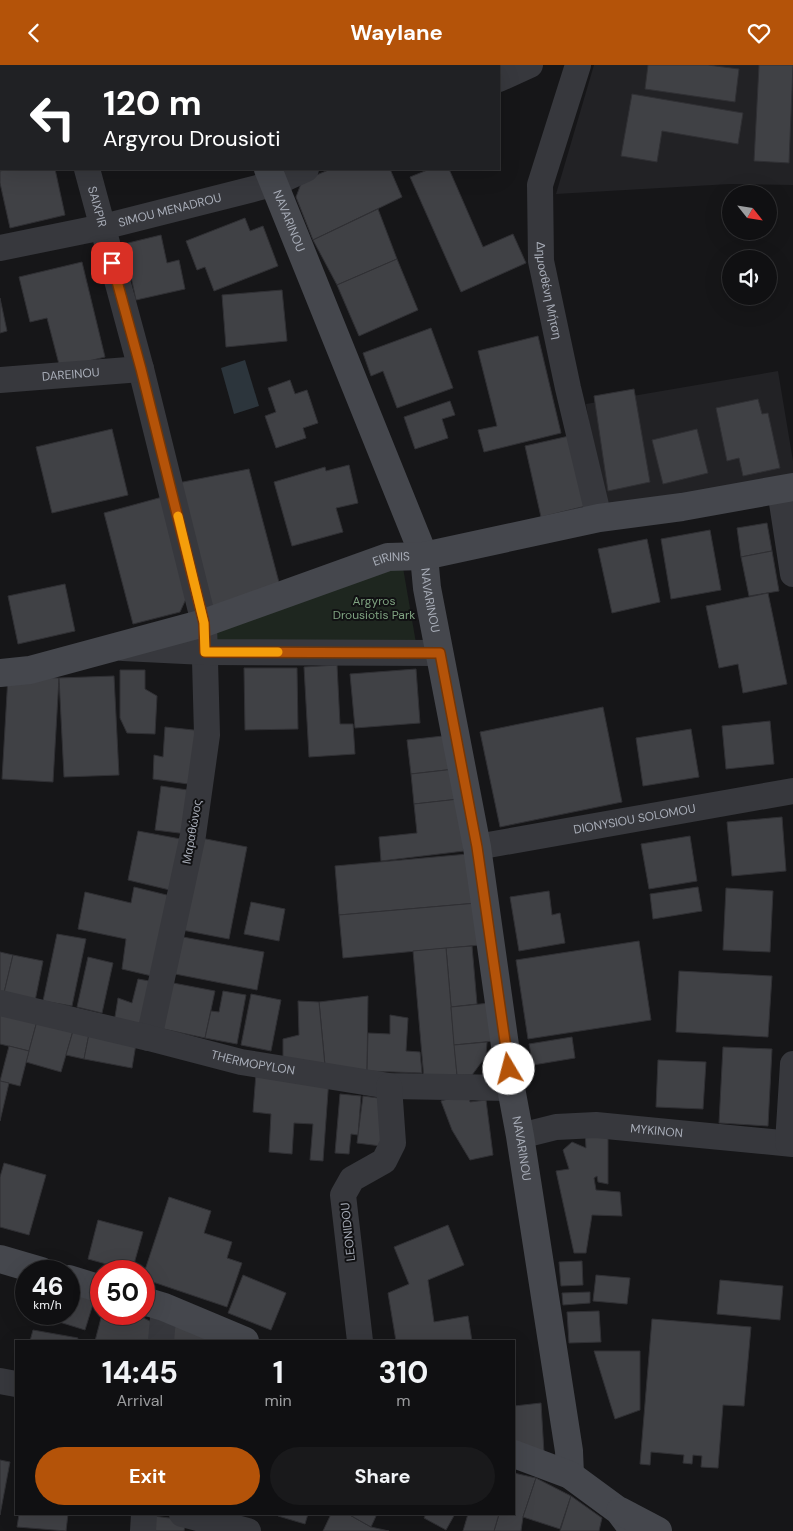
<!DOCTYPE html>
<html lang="en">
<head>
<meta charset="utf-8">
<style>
	:root { --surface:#101012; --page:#19191b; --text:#f1f3f6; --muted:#9c9d9f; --line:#303032; --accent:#b45309 }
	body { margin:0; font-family:"DM Sans",sans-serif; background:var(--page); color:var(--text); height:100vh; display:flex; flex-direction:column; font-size:19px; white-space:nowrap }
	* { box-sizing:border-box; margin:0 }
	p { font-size:16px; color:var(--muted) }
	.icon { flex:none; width:28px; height:28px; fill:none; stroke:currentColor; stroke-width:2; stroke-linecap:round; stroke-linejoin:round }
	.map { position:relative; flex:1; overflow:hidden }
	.details { position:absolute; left:15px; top:1275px; width:500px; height:175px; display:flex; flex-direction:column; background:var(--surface); border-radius:0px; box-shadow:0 5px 20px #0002,0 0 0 1px var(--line) }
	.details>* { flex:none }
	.banner { position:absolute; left:0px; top:0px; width:500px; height:105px; box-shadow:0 5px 20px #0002,0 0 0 1px var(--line); background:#202124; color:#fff; overflow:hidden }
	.needle { width:32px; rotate:120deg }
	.controls { position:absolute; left:722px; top:120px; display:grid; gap:10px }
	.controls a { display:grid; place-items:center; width:55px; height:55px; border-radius:50%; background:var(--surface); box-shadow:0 5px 20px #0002,0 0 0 1px var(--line); font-size:25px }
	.speed { position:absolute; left:15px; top:1195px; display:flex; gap:10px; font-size:25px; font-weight:700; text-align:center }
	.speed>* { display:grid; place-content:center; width:65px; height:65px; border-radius:50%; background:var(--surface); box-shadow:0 5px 20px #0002,0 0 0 1px var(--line); line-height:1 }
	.speed small { font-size:12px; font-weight:400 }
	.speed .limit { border:8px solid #d22; background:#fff; color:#111 }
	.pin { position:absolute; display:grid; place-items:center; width:42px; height:42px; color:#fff; margin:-21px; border-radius:10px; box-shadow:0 2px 8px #0006 }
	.me { position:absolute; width:55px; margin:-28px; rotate:352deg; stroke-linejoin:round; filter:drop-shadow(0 0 4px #0008) }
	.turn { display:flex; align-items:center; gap:18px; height:105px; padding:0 20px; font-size:22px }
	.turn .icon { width:65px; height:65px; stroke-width:2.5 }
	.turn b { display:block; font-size:35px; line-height:42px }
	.eta { display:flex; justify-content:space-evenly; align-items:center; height:85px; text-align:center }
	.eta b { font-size:30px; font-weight:700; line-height:35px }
	.primary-button { display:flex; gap:10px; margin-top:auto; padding:10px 20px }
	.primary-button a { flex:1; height:58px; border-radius:30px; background:var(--accent); color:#fff; font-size:20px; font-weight:700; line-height:58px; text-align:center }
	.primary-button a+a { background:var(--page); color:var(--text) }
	header { display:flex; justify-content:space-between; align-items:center; height:65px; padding:0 20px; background:var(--accent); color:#fff; font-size:22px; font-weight:700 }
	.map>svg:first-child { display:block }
	.built { fill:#222225 }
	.green { fill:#1e261f }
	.water { fill:#2c353c }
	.building { fill:#404145; stroke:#303034 }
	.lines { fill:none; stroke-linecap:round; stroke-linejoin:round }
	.street { stroke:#37383d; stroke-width:26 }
	.secondary { stroke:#45474d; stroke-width:28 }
	.route-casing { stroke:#753606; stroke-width:12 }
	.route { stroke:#b45309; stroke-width:9 }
	.slow { stroke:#f59e0b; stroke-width:9 }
	.labels { text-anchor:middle; stroke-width:4; stroke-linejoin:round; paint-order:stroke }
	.street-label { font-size:12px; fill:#a8adb8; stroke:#111113 }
	.park-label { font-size:12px; fill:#7fa381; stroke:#111113 }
</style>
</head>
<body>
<header><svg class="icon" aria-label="back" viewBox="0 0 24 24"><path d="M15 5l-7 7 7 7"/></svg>Waylane<svg class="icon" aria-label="heart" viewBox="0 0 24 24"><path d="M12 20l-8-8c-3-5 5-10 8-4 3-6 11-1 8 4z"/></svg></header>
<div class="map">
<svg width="793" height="1466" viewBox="0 0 793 1466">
	<rect width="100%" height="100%" fill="#161618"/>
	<g class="built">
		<polygon points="594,0 793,0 793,120 730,119 556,129"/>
		<polygon points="778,306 793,396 793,412 603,444 586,339"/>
	</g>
	<polygon class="green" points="402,497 416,578 213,576 211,560"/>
	<polygon class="water" points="245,295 259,341 234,349 221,303"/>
	<g class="building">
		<polygon points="0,0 30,1 1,1 0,51"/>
		<polygon points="86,0 125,0 122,1"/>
		<polygon points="170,0 197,0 198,1 166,1"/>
		<polygon points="256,0 307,0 308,1 252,1"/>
		<polygon points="320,0 360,0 360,1 318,1"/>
		<polygon points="401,0 453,0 450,1"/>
		<polygon points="648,0 708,0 739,4 735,37 645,24"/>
		<polygon points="759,0 793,0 789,98 754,96"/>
		<polygon points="632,29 743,48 738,79 662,66 657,97 621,91"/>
		<polygon points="0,57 1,57 0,90"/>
		<polygon points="11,104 55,104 65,150 10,163 0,118 0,106"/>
		<polygon points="331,104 390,104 402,132 313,175 296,132 302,116"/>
		<polygon points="430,104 449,104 483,182 513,169 526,198 461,227 410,112"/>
		<polygon points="378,144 397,194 337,220 313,175"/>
		<polygon points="245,153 250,166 263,161 278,201 214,226 205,202 197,205 186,176"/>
		<polygon points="161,170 167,198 179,195 185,224 136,235 124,179"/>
		<polygon points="397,194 418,245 359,271 337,220"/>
		<polygon points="82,197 105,292 60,303 47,253 30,257 19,212"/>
		<polygon points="282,225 287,276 226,282 222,230"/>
		<polygon points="0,233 7,266 0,268"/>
		<polygon points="431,263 453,323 397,343 383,306 371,311 363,288"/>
		<polygon points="538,271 561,368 484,387 478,365 497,361 478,286"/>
		<polygon points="290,315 295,329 307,325 318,358 303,363 306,373 276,383 265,351 276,347 268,323"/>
		<polygon points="634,324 650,417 608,426 594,331"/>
		<polygon points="758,334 762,349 768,348 780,403 743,411 739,393 727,396 716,343"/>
		<polygon points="450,336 455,350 442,354 448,373 415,384 404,352"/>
		<polygon points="112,364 128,430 52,448 36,382"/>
		<polygon points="697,364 708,408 663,419 652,375"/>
		<polygon points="569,371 586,441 541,452 525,381"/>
		<polygon points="349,400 358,438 336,443 343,467 292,481 274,417 325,402 326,406"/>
		<polygon points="249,404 280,521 210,542 178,418"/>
		<polygon points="166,431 191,523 180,547 133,559 104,448"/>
		<polygon points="767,458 772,486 741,492 737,463"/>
		<polygon points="710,465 721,525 671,534 661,474"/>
		<polygon points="647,474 660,537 612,548 598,484"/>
		<polygon points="772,486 779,526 749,531 741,492"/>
		<polygon points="65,519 75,566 18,579 8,531"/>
		<polygon points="768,528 787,619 743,628 738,599 719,603 706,541"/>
		<polygon points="337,600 340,659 353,659 355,689 309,692 304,602"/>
		<polygon points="244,603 297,603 298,664 245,665"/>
		<polygon points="416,604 420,658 355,663 350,609"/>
		<polygon points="120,605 145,605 145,624 157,631 155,669 127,668 120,653"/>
		<polygon points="8,611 59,613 53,717 2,714"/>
		<polygon points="114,611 119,710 64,712 59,613"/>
		<polygon points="603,642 622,737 500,762 480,667"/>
		<polygon points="770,656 774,699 726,704 722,661"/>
		<polygon points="165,662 203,666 195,720 153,714 154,690 163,692"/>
		<polygon points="691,664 699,712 643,721 636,673"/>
		<polygon points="452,670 455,704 411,709 407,675"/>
		<polygon points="455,704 459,734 414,739 411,709"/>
		<polygon points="161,721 194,726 187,769 155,765"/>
		<polygon points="459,734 464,786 381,796 379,772 417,768 414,739"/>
		<polygon points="782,752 786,806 732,811 727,757"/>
		<polygon points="138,766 186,775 174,826 128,815"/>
		<polygon points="690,771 697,816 649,824 641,779"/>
		<polygon points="201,773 247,782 229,874 182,865"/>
		<polygon points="468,789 477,838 339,850 335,801"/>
		<polygon points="134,822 175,832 156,912 122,904 126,874 78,864 85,827 131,838"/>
		<polygon points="698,822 702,846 653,854 650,829"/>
		<polygon points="726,823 773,826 770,887 723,885"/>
		<polygon points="549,826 552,850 560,848 565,878 519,886 510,832"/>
		<polygon points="251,837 285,844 279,876 244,869"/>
		<polygon points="477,838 480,880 343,893 339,850"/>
		<polygon points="57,869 86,874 72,941 43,936"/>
		<polygon points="183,872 264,887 257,925 175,909"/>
		<polygon points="639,876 651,955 528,974 516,895"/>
		<polygon points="472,881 477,939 451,942 446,883"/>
		<polygon points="446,883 457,1010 424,1014 413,886"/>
		<polygon points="0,887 13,890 4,928 0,927"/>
		<polygon points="13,890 43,896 35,936 4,928"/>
		<polygon points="88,892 113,898 102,948 77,942"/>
		<polygon points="679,906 772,911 768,972 676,967"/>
		<polygon points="138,914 155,917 143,964 114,958 118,933 132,938"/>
		<polygon points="168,917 215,926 205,973 159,963"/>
		<polygon points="223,926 246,930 237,979 205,973 211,946 219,947"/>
		<polygon points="251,929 281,935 271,986 241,980"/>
		<polygon points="368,931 367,1006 325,1001 319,937"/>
		<polygon points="298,936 319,937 325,1001 283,994 283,974 299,970"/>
		<polygon points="490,938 494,976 454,980 451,942"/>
		<polygon points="0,947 37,956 29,986 0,979"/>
		<polygon points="390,950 408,953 406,986 420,987 422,1008 367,1006 368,968 390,969"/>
		<polygon points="37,956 73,966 61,1007 26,997"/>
		<polygon points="73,966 89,969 84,994 66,990"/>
		<polygon points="89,969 136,979 132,1003 84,994"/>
		<polygon points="572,972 575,993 533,1000 529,979"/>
		<polygon points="487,977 486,991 472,1010 457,1010 454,980"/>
		<polygon points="9,981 29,986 20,1021 0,1016"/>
		<polygon points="723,982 772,984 768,1061 719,1058"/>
		<polygon points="658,995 706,997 703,1044 656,1042"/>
		<polygon points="256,1008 329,1013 323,1096 310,1095 313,1059 294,1058 292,1089 269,1087 271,1049 253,1047"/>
		<polygon points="0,1016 9,1018 0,1056"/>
		<polygon points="468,1028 470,1037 486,1035 493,1090 470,1095 452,1065 441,1036"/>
		<polygon points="340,1029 361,1031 358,1070 351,1069 349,1089 335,1088"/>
		<polygon points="363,1031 386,1034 381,1081 357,1078"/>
		<polygon points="585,1066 608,1069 608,1119 598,1117 597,1111 594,1113 596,1125 620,1127 622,1151 592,1150 586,1188 574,1188 556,1106 569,1104 563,1085 572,1077 586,1083"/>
		<polygon points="4,1098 46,1110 29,1170 0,1162 0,1112"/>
		<polygon points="169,1132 211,1146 204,1168 232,1177 227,1193 242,1198 227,1242 144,1214 144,1208"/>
		<polygon points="98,1155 143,1167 132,1206 88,1194"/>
		<polygon points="448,1160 464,1200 428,1215 434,1257 468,1251 472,1276 396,1276 388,1228 409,1219 394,1182"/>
		<polygon points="582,1196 583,1220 561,1221 559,1197"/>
		<polygon points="243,1210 286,1228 271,1265 228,1248"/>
		<polygon points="596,1210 630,1213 627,1239 593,1236"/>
		<polygon points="720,1215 783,1221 780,1255 717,1249"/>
		<polygon points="69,1218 97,1226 85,1265 40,1251 41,1249 69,1249"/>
		<polygon points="590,1227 590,1238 563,1240 562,1228"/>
		<polygon points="599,1246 601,1277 569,1278 567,1247"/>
		<polygon points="102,1249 135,1249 154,1258 151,1276 95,1276"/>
		<polygon points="652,1254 751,1262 744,1341 723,1340 718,1403 701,1402 702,1391 693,1390 692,1399 683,1398 684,1390 651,1387 650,1400 640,1399"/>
		<polygon points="175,1256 227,1276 167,1276"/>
		<polygon points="33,1265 78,1273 77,1276 30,1276"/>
		<polygon points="594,1286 640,1286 640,1345 615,1354"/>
		<polygon points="541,1338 544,1388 514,1377 514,1341"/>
		<polygon points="0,1395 10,1397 0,1450"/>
		<polygon points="514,1408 536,1413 523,1452 521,1466 494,1466 499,1449 514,1449"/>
		<polygon points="536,1413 571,1431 560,1464 523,1452"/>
		<polygon points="571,1431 602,1453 599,1466 560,1466"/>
		<polygon points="19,1449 68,1449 66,1466 17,1462"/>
		<polygon points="278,1449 308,1449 305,1459 278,1451"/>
		<polygon points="331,1449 348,1449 371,1462 389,1466 323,1466"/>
		<polygon points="348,1449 377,1449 371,1462"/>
		<polygon points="426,1449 455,1449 446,1465 424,1453"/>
		<polygon points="468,1449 499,1449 494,1466 463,1466"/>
		<polygon points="153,1451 186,1455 184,1466 152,1466"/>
	</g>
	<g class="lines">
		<g class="street">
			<path id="s1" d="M578 0 540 120 541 196 568 323 599 453"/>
			<polyline points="499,14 530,0"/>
			<path id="s2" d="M87 104 141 304 204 558 207 670 193 770 149 973"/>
			<path id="s3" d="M0 183 103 162 257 123 273 119 306 104"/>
			<path id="s4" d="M0 315 141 304"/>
			<polyline points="780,425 793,509"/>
			<polyline points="123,583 205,587 440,588"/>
			<path id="s5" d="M477 782 793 726"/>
			<path id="s6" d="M0 938 149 973 241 997 389 1021 511 1023"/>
			<path id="s7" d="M520 1071 556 1062 596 1060 793 1079"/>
			<polyline points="788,1078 793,999"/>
			<polyline points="161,1276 164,1242"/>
			<polyline points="360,1276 343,1130 352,1114 384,1096 393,1078 389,1021"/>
			<polyline points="0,1316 16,1319"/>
			<polyline points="182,1449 248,1466"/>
			<polyline points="143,1466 144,1449"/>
		</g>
		<g class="secondary">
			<polyline points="233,0 234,1"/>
			<path id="s8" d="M268 104 424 491 427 523 477 782 511 1023 520 1071 569 1386 570 1410"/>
			<path id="s9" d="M0 608 30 605 204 558 388 492 424 491 599 453 682 442 793 422"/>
			<polyline points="0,1194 41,1206"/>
			<polyline points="69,1214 101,1224"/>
			<polyline points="144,1236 164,1242 245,1276"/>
			<polyline points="514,1389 570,1410 619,1446 634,1466"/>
			<polyline points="620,1446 658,1466"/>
		</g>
	</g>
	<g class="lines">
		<defs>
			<polyline id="route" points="112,198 141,304 204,558 205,587 440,588 477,782 509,1004"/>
		</defs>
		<use href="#route" class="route-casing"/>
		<use href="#route" class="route"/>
		<polyline class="slow" points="178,451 204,558 205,587 278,587"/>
	</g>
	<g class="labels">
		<g class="street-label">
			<text dy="4" stroke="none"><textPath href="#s2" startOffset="39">SAIXPIR</textPath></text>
			<text dy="4" stroke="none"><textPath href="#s3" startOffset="174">SIMOU MENADROU</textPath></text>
			<text dy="4" stroke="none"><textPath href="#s8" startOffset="56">NAVARINOU</textPath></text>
			<text dy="4" stroke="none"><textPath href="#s1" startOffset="232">Δημοσθένη Μήτση</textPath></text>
			<text dy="4" stroke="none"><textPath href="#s4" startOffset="71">DAREINOU</textPath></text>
			<text dy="4" stroke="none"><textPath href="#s9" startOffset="409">EIRINIS</textPath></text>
			<text dy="4" stroke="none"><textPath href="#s8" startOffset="462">NAVARINOU</textPath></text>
			<text dy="4" stroke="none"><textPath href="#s5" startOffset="160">DIONYSIOU SOLOMOU</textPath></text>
			<text transform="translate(192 767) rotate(-80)" y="4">Μαραθώνος</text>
			<text dy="4" stroke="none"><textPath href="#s6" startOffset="260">THERMOPYLON</textPath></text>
			<text dy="4" stroke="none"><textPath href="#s7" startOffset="138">MYKINON</textPath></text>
			<text dy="4" stroke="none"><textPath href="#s8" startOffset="1018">NAVARINOU</textPath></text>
			<text transform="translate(348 1167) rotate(-96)" y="4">LEONIDOU</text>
		</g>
		<g class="park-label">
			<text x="374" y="540">Argyros<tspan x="374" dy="14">Drousiotis Park</tspan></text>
		</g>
	</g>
</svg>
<div class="controls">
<a><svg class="needle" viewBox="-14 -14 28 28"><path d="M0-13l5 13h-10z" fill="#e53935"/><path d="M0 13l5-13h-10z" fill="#9c9d9f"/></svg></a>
<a><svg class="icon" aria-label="sound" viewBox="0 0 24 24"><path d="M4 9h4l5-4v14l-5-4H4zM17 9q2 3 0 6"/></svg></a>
</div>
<div class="speed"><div>46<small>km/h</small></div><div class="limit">50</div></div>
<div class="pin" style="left:112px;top:198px;background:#d93025"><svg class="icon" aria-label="arrive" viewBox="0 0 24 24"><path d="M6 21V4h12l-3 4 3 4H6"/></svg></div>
<svg class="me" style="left:509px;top:1004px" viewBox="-20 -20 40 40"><circle r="19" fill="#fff"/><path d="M0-13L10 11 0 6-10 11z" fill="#b45309"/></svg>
<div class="banner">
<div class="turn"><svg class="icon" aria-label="left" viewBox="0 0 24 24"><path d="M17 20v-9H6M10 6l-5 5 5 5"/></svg><div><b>120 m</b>Argyrou Drousioti</div></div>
</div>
<section class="details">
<div class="eta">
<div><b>14:45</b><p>Arrival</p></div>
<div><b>1</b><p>min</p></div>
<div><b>310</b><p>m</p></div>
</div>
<div class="primary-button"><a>Exit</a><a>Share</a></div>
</section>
</div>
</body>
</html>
